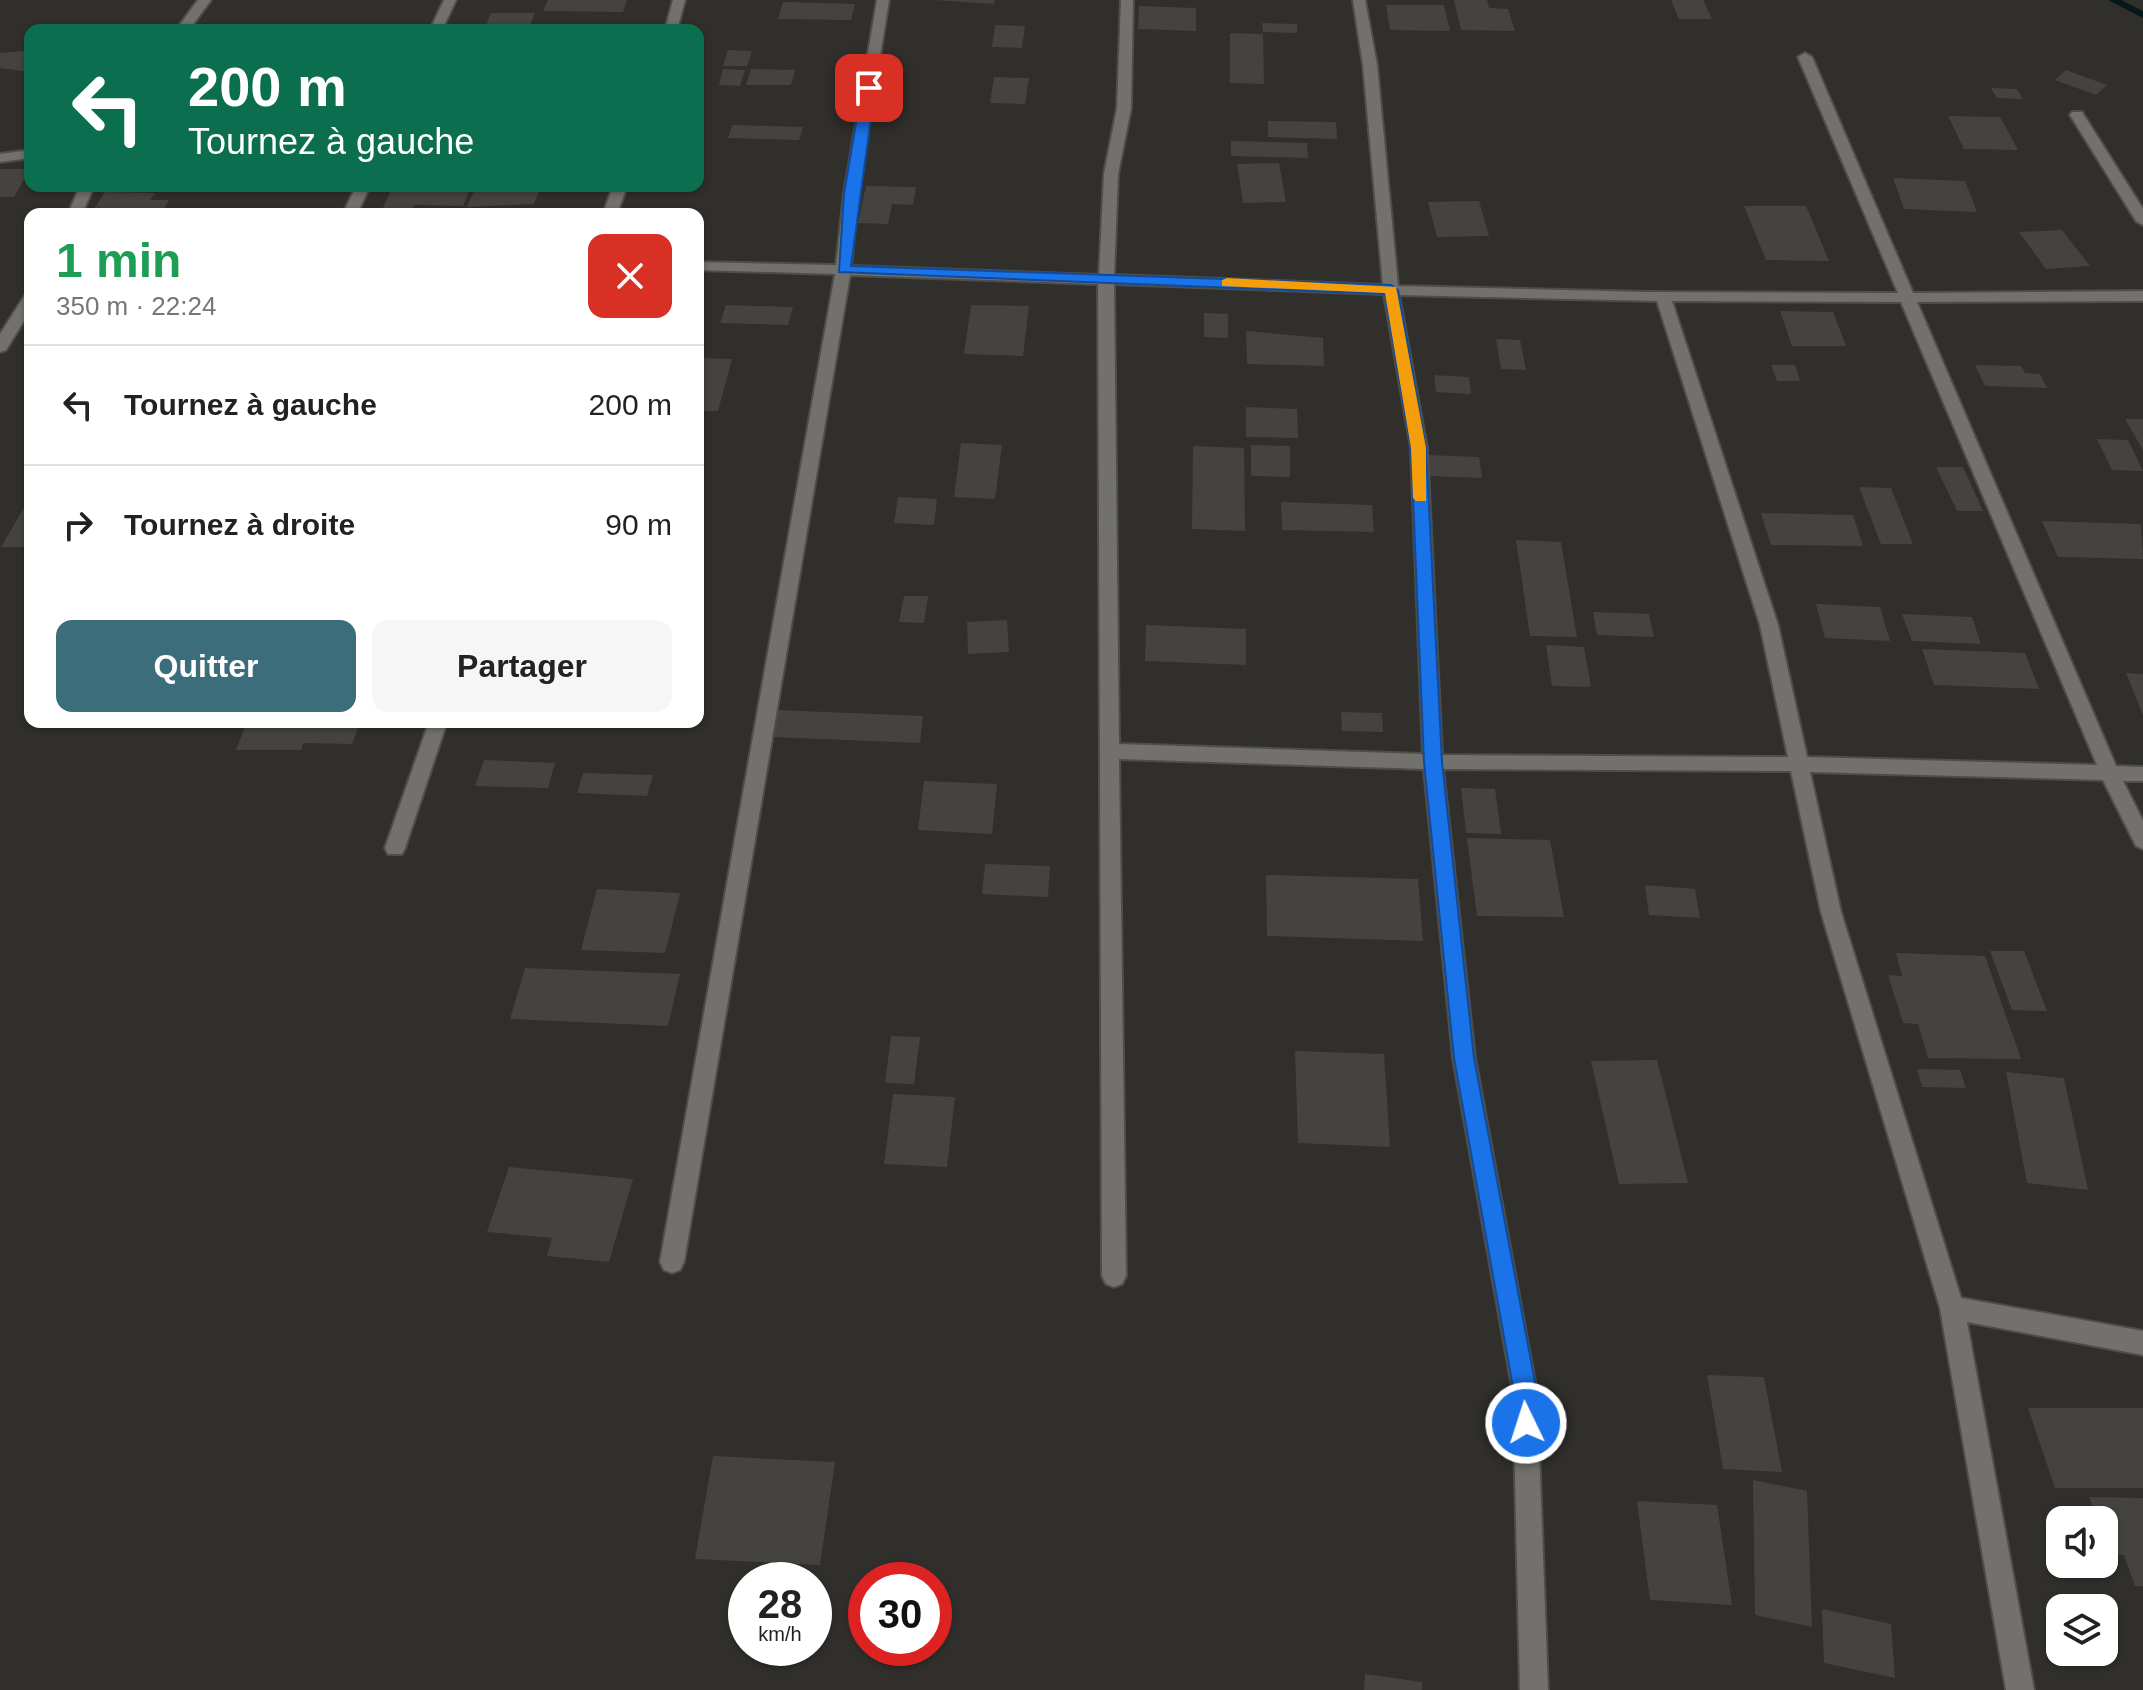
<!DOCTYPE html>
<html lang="fr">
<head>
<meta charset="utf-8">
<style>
	:root { --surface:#fff; --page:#f6f6f6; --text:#222; --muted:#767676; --line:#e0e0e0; --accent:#3c6d7b }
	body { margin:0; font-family:Helvetica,sans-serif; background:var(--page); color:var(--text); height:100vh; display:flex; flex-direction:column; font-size:30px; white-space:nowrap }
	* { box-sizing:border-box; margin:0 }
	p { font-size:26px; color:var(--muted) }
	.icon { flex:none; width:44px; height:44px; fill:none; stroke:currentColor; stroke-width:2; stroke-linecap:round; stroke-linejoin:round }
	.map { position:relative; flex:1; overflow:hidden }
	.details { position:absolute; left:24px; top:208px; width:680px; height:520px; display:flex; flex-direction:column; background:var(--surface); border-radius:16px; box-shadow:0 2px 6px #0004 }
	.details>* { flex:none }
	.hud { position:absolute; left:24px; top:24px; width:680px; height:168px; border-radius:16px; box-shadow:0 2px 6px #0004; background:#0b6e4f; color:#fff; overflow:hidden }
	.buttons { position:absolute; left:2046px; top:1506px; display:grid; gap:16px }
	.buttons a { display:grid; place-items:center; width:72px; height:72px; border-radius:16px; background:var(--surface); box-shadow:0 2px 6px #0004; font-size:40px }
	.speed { position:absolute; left:728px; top:1562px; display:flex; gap:16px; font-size:40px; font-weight:700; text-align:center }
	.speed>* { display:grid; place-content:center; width:104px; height:104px; border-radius:50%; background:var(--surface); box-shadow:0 2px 6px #0004; line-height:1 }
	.speed small { font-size:20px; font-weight:400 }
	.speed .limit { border:12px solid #d22; background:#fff; color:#111 }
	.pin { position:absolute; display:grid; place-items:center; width:68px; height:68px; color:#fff; margin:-34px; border-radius:16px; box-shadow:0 4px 12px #0006 }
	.me { position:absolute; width:88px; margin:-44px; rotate:356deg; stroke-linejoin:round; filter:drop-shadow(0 0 6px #0008) }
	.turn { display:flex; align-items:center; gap:28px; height:168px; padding:0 32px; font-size:36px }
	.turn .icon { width:104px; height:104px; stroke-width:2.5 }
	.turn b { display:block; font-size:56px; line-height:68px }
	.round { display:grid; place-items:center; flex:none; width:84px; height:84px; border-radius:16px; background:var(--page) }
	.overview { display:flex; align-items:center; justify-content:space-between; height:136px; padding:0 32px }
	h1 { font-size:48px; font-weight:700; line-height:60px; color:#1e9e55 }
	.action { display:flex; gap:16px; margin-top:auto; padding:16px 32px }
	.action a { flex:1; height:92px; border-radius:16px; background:var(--accent); color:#fff; font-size:32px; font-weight:700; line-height:92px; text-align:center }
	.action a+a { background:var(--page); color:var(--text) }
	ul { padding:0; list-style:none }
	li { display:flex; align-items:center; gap:24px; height:120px; padding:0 32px; border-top:2px solid var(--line) }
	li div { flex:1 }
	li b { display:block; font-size:30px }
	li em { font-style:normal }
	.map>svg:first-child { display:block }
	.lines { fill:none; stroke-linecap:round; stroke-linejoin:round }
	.stream { fill:#07181d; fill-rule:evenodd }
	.building { fill:#454340 }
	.street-casing { stroke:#4e4d4a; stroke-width:4 }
	.street { fill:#73716d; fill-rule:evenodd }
	.route { fill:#1a73e8; stroke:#114b97; stroke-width:2 }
	.slow { fill:#f59e0b }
</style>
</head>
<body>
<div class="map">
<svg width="2143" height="1690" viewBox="0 0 2143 1690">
	<rect width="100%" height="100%" fill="#302f2b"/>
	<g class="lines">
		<polygon class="stream" points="2108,0 2121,0 2143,11 2143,18"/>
	</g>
	<g class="building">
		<polygon points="548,0 627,0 623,12 543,11"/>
		<polygon points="934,0 995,0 994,4"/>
		<polygon points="1454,0 1487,0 1489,8 1508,9 1515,31 1461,30"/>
		<polygon points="1671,0 1703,0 1712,19 1679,19"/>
		<polygon points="783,2 855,4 851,20 778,19"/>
		<polygon points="1386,5 1444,5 1450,31 1390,30"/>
		<polygon points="1139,6 1196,8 1196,31 1138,29"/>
		<polygon points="491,13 535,13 528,30 484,30"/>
		<polygon points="1262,23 1297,24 1297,33 1263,32"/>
		<polygon points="995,25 1025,26 1022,48 992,47"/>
		<polygon points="1230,33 1263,34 1264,84 1230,83"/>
		<polygon points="728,50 752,51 747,66 723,66"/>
		<polygon points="25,51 30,51 30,72 0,68 0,53"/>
		<polygon points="723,69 745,70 740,86 719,85"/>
		<polygon points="751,69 795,70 791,85 746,85"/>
		<polygon points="2066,70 2107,85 2096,95 2055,80"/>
		<polygon points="994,77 1029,78 1025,104 990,103"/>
		<polygon points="1991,88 2017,89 2023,99 1997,98"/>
		<polygon points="1948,116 2000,117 2018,150 1964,149"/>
		<polygon points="1268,121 1336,122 1337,139 1268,137"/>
		<polygon points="732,125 803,127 799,140 728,138"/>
		<polygon points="1231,141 1307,143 1308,158 1231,156"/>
		<polygon points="1279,163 1286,202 1243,203 1237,164"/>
		<polygon points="0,169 30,169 14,197 0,197"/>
		<polygon points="1893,178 1965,181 1977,212 1904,209"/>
		<polygon points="393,186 471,186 463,206 414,205 411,212 381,212"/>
		<polygon points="476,186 541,186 534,204 467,207"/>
		<polygon points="866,186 916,187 913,205 892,204 888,224 858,223"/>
		<polygon points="105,192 155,193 150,200 169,200 161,214 91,214"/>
		<polygon points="1479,201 1489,236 1437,237 1428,202"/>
		<polygon points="1744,206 1806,206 1829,261 1766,260"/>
		<polygon points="2062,230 2090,266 2046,269 2019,232"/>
		<polygon points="726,305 793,307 788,325 720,323"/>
		<polygon points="971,305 1029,306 1023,356 964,354"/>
		<polygon points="1780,311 1833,312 1846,346 1792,346"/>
		<polygon points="1204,313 1228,314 1228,338 1204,337"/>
		<polygon points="1246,331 1323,338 1324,366 1247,364"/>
		<polygon points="1496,339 1520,340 1526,370 1501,369"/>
		<polygon points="698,358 732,359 718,411 698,411"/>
		<polygon points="1771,365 1795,365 1800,381 1777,381"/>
		<polygon points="1975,365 2021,366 2025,373 2040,374 2047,388 1985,386"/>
		<polygon points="1434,375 1469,377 1471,394 1436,392"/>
		<polygon points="1246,407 1297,409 1298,438 1246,437"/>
		<polygon points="2125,419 2143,419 2143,450"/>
		<polygon points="2097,439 2128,440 2143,471 2112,470"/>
		<polygon points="961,443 1002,445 995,499 954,497"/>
		<polygon points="1251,445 1290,446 1290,477 1251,476"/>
		<polygon points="1193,446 1244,448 1245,531 1192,529"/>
		<polygon points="1427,455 1479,457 1482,478 1429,476"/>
		<polygon points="1936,467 1963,467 1983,511 1957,511"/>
		<polygon points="1859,487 1891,488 1913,544 1881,544"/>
		<polygon points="898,497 937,499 934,525 894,523"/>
		<polygon points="1281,502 1372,505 1374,532 1282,530"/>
		<polygon points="25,506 30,506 30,547 1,547"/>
		<polygon points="1761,513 1853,515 1863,546 1771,545"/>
		<polygon points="2042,521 2141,524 2143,559 2058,557"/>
		<polygon points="1516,540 1561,542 1577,637 1530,636"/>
		<polygon points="904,596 928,596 924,623 899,622"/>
		<polygon points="1816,604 1880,607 1890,641 1825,638"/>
		<polygon points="1593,612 1649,614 1654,637 1597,635"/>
		<polygon points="1902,614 1972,617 1981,644 1912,641"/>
		<polygon points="1007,620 1009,652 968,654 967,622"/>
		<polygon points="1146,625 1246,629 1246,665 1145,661"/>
		<polygon points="1546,645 1584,647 1591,687 1552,686"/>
		<polygon points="1922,649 2025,653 2039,689 1934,685"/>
		<polygon points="2126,673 2143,674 2143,715"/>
		<polygon points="778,710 923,716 920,743 772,737"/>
		<polygon points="1341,712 1382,713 1383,732 1342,731"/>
		<polygon points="247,722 360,722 352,744 303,743 301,750 236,750"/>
		<polygon points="484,760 555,763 548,788 475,786"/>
		<polygon points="583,773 653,775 647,796 577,793"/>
		<polygon points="924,781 997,784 992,834 918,830"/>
		<polygon points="1461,788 1495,789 1501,834 1466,833"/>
		<polygon points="1467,838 1550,840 1564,917 1477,916"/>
		<polygon points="985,864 1050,866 1048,897 982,894"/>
		<polygon points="1266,875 1418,879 1423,941 1267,936"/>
		<polygon points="1645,885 1695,889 1700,918 1649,915"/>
		<polygon points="597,889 680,893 665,953 581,950"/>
		<polygon points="1990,951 2024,951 2047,1011 2012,1010"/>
		<polygon points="1896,953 1985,956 2021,1059 1928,1058 1918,1024 1903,1023 1888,975 1902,976"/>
		<polygon points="525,968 680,974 668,1026 510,1019"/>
		<polygon points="891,1036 920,1037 914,1084 885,1083"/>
		<polygon points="1295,1051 1384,1054 1390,1147 1298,1143"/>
		<polygon points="1657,1060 1688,1183 1619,1184 1591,1061"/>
		<polygon points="1917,1069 1960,1070 1966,1088 1922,1087"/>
		<polygon points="2006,1072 2064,1078 2088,1190 2027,1183"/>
		<polygon points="893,1094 955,1097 947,1167 884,1164"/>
		<polygon points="509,1167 633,1179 609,1262 547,1256 552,1238 487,1232"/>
		<polygon points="1707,1375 1764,1377 1782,1472 1723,1469"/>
		<polygon points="2028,1408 2143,1408 2143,1488 2055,1488"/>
		<polygon points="713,1456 835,1462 820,1565 695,1559"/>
		<polygon points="1753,1480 1807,1491 1812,1627 1755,1615"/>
		<polygon points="2089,1497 2143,1498 2143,1586 2135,1586 2124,1555 2108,1555 2104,1520 2097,1520"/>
		<polygon points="1637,1501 1717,1505 1732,1605 1650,1600"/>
		<polygon points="1822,1609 1891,1624 1895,1678 1824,1663"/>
		<polygon points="1365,1674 1422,1682 1422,1690 1364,1690"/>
	</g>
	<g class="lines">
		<defs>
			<g id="street">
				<polygon points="198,0 211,0 189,30 176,30"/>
				<polygon points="444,0 456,0 442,30 430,30"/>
				<polygon points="673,0 685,0 677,30 665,30"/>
				<path d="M877 0H889L858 194 851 266 1099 275 1104 174 1117 108 1121 0H1133L1131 108 1118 174 1114 275 1383 285 1363 65 1353 0H1365L1377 65 1398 286 1647 292 1898 293 1798 57 1805 53 1812 57 1913 293 2143 291V301L1917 302 2116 766 2143 767V781H2123L2143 821V849L2136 846 2103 780 1810 772 1841 912 1961 1298 2143 1331V1355L1967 1322 2034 1690H2006L1940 1308 1821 912 1791 771 1443 769 1475 1058 1537 1393 1548 1690H1520L1513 1393 1453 1058 1424 769 1119 759 1126 1276 1122 1284 1114 1287 1106 1284 1102 1276 1098 284 850 275 684 1262 680 1270 672 1273 664 1270 660 1262 835 274 698 270V262L836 265 844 194ZM1114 284 1384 294 1411 448 1423 754 1119 744ZM1399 295 1657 301 1760 625 1788 757 1442 755 1427 448ZM1672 301 1901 302 2097 765 1807 757 1778 625Z"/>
				<polygon points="2072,112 2082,112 2143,209 2143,225 2136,221 2070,115"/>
				<polygon points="30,150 30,158 0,162 0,154"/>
				<polygon points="80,186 94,186 82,214 68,214"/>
				<polygon points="356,186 370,186 357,214 343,214"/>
				<polygon points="613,186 627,186 617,214 603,214"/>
				<polygon points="30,293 30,311 6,350 0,352 0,334 25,295"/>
				<polygon points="429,722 447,722 405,848 402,854 388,854 385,848"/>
			</g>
		</defs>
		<use href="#street" class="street-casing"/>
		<use href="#street" class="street"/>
	</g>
	<polygon class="route" points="869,85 875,88 851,266 1391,285 1398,290 1426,448 1442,762 1474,1058 1537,1393 1538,1423 1534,1430 1526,1434 1518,1430 1514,1393 1454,1058 1424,762 1411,448 1385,294 839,272 844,194 862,88"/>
	<polygon class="slow" points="1227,278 1396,287 1426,448 1426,501 1416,501 1413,498 1411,448 1385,293 1222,286 1222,280"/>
</svg>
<div class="buttons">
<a><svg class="icon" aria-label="sound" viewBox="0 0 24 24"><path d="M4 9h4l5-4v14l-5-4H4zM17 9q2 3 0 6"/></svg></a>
<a><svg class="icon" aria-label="layers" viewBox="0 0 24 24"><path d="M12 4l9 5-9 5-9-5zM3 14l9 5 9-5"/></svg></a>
</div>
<div class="speed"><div>28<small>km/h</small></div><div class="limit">30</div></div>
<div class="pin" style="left:869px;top:88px;background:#d93025"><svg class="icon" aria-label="arrive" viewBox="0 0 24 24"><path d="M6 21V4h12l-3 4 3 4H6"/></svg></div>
<svg class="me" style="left:1526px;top:1423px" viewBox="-20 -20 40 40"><circle r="17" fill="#1a73e8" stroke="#fff" stroke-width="3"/><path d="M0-11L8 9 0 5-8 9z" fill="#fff"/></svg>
<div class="hud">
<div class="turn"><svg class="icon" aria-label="left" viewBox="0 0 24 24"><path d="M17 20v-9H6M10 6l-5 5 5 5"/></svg><div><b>200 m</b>Tournez à gauche</div></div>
</div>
<section class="details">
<div class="overview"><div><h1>1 min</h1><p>350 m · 22:24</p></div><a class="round" style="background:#d93025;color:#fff"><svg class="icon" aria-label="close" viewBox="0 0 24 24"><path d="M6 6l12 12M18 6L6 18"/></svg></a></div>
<ul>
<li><svg class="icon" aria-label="left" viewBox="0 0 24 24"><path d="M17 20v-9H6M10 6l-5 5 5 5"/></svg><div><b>Tournez à gauche</b></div><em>200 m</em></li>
<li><svg class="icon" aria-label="right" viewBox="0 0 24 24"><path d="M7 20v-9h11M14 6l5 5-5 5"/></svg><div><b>Tournez à droite</b></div><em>90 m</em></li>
</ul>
<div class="action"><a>Quitter</a><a>Partager</a></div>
</section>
</div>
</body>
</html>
